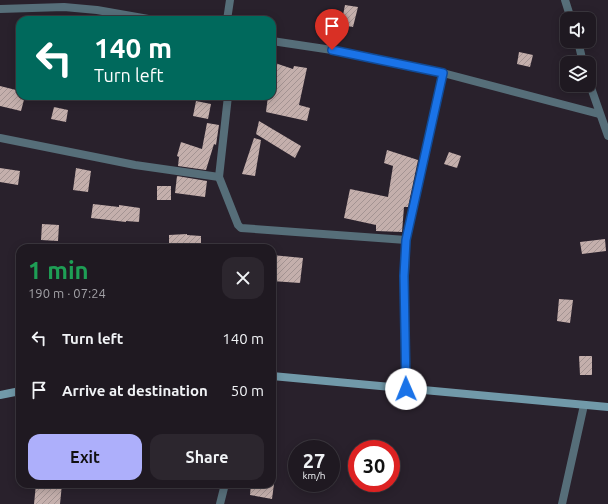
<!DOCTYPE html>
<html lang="en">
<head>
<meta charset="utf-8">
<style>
	:root { --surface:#1f1921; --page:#2c262e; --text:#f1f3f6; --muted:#a1a0a5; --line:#3c383f; --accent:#adaffb }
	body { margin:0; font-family:Ubuntu,sans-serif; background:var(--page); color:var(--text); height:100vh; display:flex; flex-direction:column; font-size:15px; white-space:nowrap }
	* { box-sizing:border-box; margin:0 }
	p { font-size:13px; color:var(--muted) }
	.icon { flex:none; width:22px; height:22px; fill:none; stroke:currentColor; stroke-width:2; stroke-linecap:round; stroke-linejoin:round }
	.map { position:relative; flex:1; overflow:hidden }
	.details { position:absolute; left:16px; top:244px; width:260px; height:244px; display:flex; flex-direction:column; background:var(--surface); border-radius:12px; box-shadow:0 2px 10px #0003,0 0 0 1px var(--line) }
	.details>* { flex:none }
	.guide { position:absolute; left:16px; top:16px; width:260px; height:84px; border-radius:12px; box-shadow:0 2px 10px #0003,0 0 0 1px var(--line); background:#00695c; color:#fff; overflow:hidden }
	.buttons { position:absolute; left:560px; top:12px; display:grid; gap:8px }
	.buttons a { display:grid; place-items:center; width:36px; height:36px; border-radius:8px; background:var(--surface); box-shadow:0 2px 10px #0003,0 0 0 1px var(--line); font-size:20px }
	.speed { position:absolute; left:288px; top:440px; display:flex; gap:8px; font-size:20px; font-weight:700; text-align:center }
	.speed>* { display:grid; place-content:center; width:52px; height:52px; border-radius:50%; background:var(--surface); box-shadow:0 2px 10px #0003,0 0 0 1px var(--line); line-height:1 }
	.speed small { font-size:10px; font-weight:400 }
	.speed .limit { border:6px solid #d22; background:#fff; color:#111 }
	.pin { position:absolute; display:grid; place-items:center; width:34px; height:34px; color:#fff; margin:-41px -17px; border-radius:50% 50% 50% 0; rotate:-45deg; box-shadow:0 0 4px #0007 }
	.pin .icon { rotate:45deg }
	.me { position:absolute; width:44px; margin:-22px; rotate:359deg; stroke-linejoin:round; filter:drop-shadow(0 0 3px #0008) }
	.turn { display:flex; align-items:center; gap:14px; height:84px; padding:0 12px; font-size:18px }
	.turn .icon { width:52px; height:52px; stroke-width:2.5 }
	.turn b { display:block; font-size:28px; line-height:34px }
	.round { display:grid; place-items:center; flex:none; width:42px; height:42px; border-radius:12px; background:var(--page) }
	.summary { display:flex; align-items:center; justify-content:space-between; height:68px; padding:0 12px }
	h1 { font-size:24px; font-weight:600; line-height:30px; color:#1e9e55 }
	.action { display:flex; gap:8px; margin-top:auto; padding:8px 12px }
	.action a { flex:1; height:46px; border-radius:12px; background:var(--accent); color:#111; font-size:16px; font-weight:600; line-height:46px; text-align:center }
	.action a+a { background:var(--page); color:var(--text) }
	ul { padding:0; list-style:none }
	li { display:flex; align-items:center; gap:12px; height:52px; padding:0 12px }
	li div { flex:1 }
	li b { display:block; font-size:15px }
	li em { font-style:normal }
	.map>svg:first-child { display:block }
	.building { fill:url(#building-hatch) }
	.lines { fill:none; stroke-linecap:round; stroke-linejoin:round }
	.street { stroke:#566e79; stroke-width:8 }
	.secondary { stroke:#7199a9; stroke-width:8 }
	.route-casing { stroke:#114b97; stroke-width:10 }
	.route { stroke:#1a73e8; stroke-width:7 }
</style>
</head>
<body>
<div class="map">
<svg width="608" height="504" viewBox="0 0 608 504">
	<defs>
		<pattern id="building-hatch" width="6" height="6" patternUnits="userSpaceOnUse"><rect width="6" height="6" fill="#c4afac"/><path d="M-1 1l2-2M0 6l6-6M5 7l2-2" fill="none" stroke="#a39392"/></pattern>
	</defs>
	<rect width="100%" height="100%" fill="#29212c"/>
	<g class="building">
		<polygon points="345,5 358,7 353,27 341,25"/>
		<polygon points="519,52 533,55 530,67 517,64"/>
		<polygon points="272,62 293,69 294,66 307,68 299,105 310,108 307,121 266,112 268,96 272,96"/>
		<polygon points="0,86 20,91 20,96 25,96 21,111 0,106"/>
		<polygon points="196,101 211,104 208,119 193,116"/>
		<polygon points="54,107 68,110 66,122 51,119"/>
		<polygon points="259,121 301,146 295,158 256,134"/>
		<polygon points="207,123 219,125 216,145 214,144 206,170 178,166 179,157 177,156 181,142 202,149"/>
		<polygon points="254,138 261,140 255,176 242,174"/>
		<polygon points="387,150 418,160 408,207 404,207 402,232 376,231 376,225 344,218 350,189 388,197 393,166 384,163"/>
		<polygon points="449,152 461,156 457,168 444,164"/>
		<polygon points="0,168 20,171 18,185 0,182"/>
		<polygon points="76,168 91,171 88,192 73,190"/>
		<polygon points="177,176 207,181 205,197 175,193"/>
		<rect x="157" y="186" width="14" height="14"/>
		<polygon points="93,204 119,207 119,205 140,208 139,222 126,221 126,222 91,218"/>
		<polygon points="42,224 59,225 58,241 41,240"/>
		<polygon points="187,234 187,235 201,236 201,248 169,248 169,235"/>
		<polygon points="605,239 606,251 582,254 580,242"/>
		<polygon points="272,255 303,258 300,283 272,281"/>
		<polygon points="559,299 573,300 570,323 557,321"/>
		<polygon points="579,356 592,356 592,375 580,375"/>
		<polygon points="36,484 62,484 60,504 34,504"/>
		<polygon points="251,484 274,484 272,499 250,495"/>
	</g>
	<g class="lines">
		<g class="street">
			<polyline points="565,0 571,19"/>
			<polyline points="0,9 64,7 97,10 154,20"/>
			<polyline points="227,20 230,0"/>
			<polyline points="272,41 332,50 443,73 599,114"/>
			<polyline points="578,41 583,63"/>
			<polyline points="589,82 608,136"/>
			<polyline points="228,96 219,177 238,225 241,228 406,240"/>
			<polyline points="0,138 135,165 219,177"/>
			<polyline points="405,389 405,276 406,240 443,73"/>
			<polyline points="220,504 225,484"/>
			<polyline points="562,504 584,405"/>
		</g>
		<g class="secondary">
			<polyline points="272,376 608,407"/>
			<polyline points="0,395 20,391"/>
		</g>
	</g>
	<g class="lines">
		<defs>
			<polyline id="route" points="332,50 443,73 406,240 404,276 406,389"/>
		</defs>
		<use href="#route" class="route-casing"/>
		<use href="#route" class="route"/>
	</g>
</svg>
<div class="buttons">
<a><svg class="icon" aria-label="sound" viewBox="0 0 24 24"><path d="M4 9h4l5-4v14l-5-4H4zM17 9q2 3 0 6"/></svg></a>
<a><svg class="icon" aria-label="layers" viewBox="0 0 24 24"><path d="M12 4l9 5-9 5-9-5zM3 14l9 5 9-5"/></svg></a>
</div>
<div class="speed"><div>27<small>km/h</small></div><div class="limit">30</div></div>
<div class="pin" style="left:332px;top:50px;background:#d93025"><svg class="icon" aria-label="arrive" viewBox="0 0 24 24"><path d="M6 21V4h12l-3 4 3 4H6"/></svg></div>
<svg class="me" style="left:406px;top:389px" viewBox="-20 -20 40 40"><circle r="19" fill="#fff"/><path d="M0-13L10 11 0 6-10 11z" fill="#1a73e8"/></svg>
<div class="guide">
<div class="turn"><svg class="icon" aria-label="left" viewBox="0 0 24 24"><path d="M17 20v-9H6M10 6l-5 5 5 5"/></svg><div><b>140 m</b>Turn left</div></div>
</div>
<section class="details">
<div class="summary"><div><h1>1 min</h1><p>190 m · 07:24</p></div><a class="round"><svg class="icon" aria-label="close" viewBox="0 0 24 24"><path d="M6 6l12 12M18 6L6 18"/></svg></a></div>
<ul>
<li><svg class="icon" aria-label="left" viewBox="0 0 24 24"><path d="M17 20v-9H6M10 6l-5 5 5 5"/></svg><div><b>Turn left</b></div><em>140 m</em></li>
<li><svg class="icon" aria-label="arrive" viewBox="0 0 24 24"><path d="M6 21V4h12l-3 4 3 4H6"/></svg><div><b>Arrive at destination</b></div><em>50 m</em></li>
</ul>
<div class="action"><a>Exit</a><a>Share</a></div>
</section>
</div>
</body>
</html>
